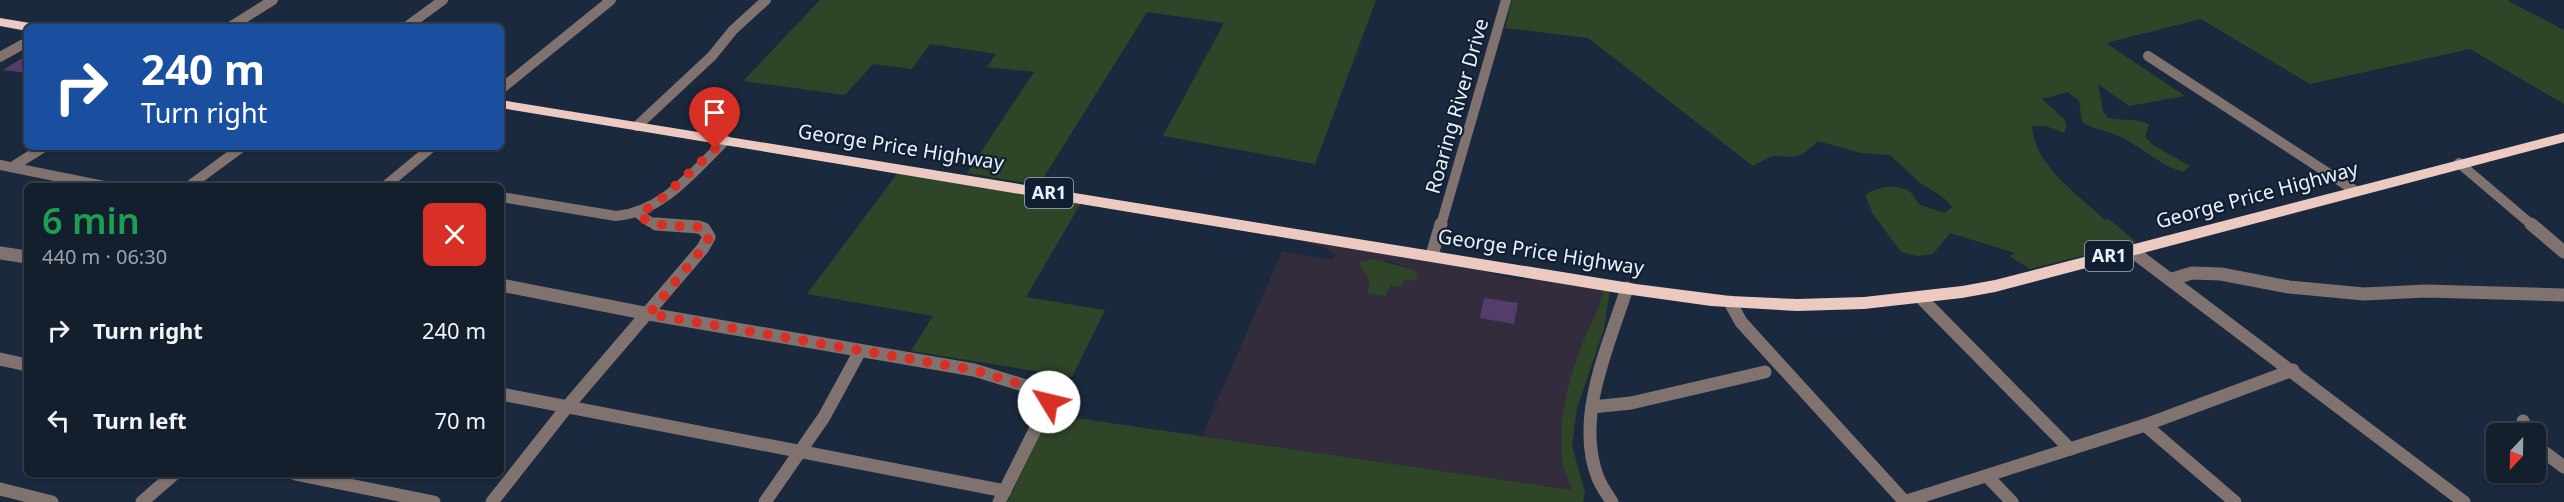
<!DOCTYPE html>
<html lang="en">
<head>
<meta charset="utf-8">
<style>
	:root { --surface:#141f2e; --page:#1d2736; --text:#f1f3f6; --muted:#9da2aa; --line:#333d4a }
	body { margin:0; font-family:"Noto Sans",sans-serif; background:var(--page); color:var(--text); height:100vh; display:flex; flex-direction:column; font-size:22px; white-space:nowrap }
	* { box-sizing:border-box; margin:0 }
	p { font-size:20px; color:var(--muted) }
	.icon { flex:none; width:33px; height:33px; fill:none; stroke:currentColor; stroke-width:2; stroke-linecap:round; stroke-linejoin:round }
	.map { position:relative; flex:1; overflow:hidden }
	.drawer { position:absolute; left:24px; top:183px; width:480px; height:294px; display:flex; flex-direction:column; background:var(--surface); border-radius:9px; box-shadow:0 2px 4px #0004,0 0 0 2px var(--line) }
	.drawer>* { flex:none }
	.guide { position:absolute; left:24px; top:24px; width:480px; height:126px; border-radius:9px; box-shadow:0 2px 4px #0004,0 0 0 2px var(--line); background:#1a4fa0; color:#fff; overflow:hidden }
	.needle { width:39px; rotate:202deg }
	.buttons { position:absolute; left:2486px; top:423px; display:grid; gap:12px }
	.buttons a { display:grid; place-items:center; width:60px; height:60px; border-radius:9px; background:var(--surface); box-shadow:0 2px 4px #0004,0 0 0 2px var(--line); font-size:30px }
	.pin { position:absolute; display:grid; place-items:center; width:51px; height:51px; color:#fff; margin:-62px -26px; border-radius:50% 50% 50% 0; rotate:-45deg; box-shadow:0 0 6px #0007 }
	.pin .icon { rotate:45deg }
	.me { position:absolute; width:66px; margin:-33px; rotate:306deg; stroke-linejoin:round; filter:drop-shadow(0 0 4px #0008) }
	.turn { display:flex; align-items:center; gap:21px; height:126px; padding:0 18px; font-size:27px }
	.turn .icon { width:78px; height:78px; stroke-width:2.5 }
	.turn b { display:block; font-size:42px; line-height:51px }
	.round { display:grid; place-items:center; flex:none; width:63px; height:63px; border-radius:9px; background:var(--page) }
	.overview { display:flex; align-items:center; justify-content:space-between; height:102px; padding:0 18px }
	h1 { font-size:36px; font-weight:600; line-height:45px; color:#1e9e55 }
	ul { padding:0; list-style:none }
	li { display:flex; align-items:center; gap:18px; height:90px; padding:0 18px }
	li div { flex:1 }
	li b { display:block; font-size:22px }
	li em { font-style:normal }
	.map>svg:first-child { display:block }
	.commercial { fill:#332c3c; fill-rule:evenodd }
	.green { fill:#2f4528 }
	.building { fill:#523d6c }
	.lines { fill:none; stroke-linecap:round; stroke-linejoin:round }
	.minor-far1 { stroke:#80726e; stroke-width:10 }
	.minor { stroke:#80726e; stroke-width:13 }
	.tertiary { stroke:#80726e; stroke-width:13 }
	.trunk { fill:#eccac2; fill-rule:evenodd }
	.route { stroke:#d93025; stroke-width:10; stroke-dasharray:0 18 }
	.labels { text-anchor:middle; stroke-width:4.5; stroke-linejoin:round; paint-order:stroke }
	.shield { fill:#111f33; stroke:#a9b3c0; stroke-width:1.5 }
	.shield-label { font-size:18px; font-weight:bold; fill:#eaf2fc }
	.street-label { font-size:20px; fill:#eaf2fc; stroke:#111f33 }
</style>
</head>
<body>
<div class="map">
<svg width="2564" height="502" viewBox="0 0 2564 502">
	<rect width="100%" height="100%" fill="#1a293d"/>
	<path class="commercial" d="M1307 240 1461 266 1518 280 1543 279 1603 289 1602 304 1582 345 1564 466 1572 490 1202 436 1282 251 1331 260 1336 256 1327 248 1306 243ZM1386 260 1411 269 1404 279 1389 285 1371 284 1370 277Z"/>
	<g class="green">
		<polygon points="820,0 1376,0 1315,164 1163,136 1224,23 1147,12 1039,185 967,173 1034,72 987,67 996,54 930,44 912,69 873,64 845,95 743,81"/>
		<path d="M1512 0H2512L2508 1 2564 30V104L2470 49 2310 84 2201 19 2106 43 2185 96 2129 106 2098 84 2103 111 2108 118C2123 121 2135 118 2149 124L2145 137 2153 145 2190 166 2183 172C2159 165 2144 148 2121 137 2108 131 2094 130 2082 122L2079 101 2068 92 2042 99 2064 119 2067 126 2064 133 2046 126H2032C2034 166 2079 195 2105 220L2109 219 2136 242 2030 269 2009 256 2015 253 1950 233 1933 254 1918 256 1901 252 1873 214 1865 195C1877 187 1898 183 1910 192 1914 195 1915 200 1918 203 1925 208 1937 210 1945 213L1952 207 1944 198 1919 182 1890 155 1861 153 1818 141C1800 158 1799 157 1775 156 1769 156 1759 163 1753 166L1588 38 1505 28Z"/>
		<polygon points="897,174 1081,203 1026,297 1105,310 1072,377 911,351 933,316 807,294"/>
		<path d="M1374 259 1411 269 1418 274 1415 281 1405 279 1401 287 1390 285 1386 296 1367 293C1374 277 1364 276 1359 262Z"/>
		<path d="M1603 289 1610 290 1604 329 1577 408 1572 446 1585 492 1583 502H1007L1049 414 1572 490C1569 481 1565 473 1563 464 1557 424 1567 382 1582 345 1589 325 1601 311 1603 289Z"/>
	</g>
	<g class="building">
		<polygon points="27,55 27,73 3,70"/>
		<polygon points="1484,298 1518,303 1514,324 1480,318"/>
	</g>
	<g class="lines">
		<g class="minor-far1">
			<polyline points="230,27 273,0"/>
			<polyline points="406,27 443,0"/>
			<polyline points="2148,56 2354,190"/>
			<polyline points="0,57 27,42"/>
			<polyline points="501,89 611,0"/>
			<polyline points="637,126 712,56 733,30 766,0"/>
			<polyline points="2459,163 2532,225"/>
			<polyline points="0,165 104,186"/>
			<polyline points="12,167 44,147"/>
			<polyline points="189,186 242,147"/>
			<polyline points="385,186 432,147"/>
			<path d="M501 197 616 216C663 212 694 171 726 140"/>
			<polyline points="639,214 650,222 665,225"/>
			<polyline points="1441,225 1506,0"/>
		</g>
		<g class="minor">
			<polyline points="2531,224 2564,252"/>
			<polyline points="2132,251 2464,502"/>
			<polyline points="0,253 27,257"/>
			<polyline points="1432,255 1441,224"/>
			<polyline points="2172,279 2192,273 2221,274 2289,287 2364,294 2426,291 2564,295"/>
			<polyline points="501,285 649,314 974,370 1039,390 1049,402 999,502"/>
			<polyline points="1922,299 2070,449"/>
			<polyline points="1730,302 1741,322 1905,502"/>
			<polyline points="0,359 27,365"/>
			<polyline points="501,394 1005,491"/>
			<polyline points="1592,407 1631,403 1765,372"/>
			<polyline points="2523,421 2527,434"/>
			<polyline points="2145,425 2235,502"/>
			<polyline points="2535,445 2564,467"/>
			<polyline points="295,474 434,502"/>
			<polyline points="1988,477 2012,502"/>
			<polyline points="0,489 52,502"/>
			<polyline points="142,502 174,474"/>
			<polyline points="492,502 567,407 703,248 709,237 704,229 698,227 656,224"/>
			<polyline points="765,502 824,417 860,351"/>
			<polyline points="1904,502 2145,425 2293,370"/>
		</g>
		<path class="tertiary" d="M1612 502C1607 494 1601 486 1598 478 1574 418 1609 345 1627 288"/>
		<g class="trunk">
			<polygon points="0,18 30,23 37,27 27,27 27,31 0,26"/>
			<polygon points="501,100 1636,284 1730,296 1797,299 1864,297 1962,286 1995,280 2564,133 2564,142 1995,292 1962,298 1864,309 1797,311 1711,306 1618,293 501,108"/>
		</g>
	</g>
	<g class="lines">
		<path class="route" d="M715 149 658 202 639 214C650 229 681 225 698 227L704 230 709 237 703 248 649 314 974 370 1039 390 1049 402"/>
	</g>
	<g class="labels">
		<g class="shield">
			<rect x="1025" y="178" width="48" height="30" rx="4.5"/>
			<rect x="2085" y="241" width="48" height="30" rx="4.5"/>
		</g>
		<g class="shield-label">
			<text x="1049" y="199">AR1</text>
			<text x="2109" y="262">AR1</text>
		</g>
		<g class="street-label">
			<text transform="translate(1457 106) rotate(-74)" y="7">Roaring River Drive</text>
			<text transform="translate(901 147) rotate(9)" y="7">George Price Highway</text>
			<text transform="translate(2257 195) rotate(-15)" y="7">George Price Highway</text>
			<text transform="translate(1541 252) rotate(9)" y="7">George Price Highway</text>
		</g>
	</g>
</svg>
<div class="buttons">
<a><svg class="needle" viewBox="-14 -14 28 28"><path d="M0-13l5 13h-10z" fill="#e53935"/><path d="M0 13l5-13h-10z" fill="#9da2aa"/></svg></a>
</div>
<div class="pin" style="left:715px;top:149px;background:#d93025"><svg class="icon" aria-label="arrive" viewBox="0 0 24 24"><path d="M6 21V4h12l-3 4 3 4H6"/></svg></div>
<svg class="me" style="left:1049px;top:402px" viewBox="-20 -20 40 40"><circle r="19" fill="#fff"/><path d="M0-13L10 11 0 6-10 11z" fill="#d93025"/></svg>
<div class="guide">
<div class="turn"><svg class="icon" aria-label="right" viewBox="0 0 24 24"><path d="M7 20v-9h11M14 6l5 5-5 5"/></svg><div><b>240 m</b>Turn right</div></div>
</div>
<section class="drawer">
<div class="overview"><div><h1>6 min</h1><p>440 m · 06:30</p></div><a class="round" style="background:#d93025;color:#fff"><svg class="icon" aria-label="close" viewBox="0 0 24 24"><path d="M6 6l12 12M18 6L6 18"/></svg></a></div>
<ul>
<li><svg class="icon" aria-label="right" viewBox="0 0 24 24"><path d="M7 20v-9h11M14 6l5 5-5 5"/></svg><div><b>Turn right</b></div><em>240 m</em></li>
<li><svg class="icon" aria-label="left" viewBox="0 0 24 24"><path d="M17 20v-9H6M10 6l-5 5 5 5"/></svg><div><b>Turn left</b></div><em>70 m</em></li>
</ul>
</section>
</div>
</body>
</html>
